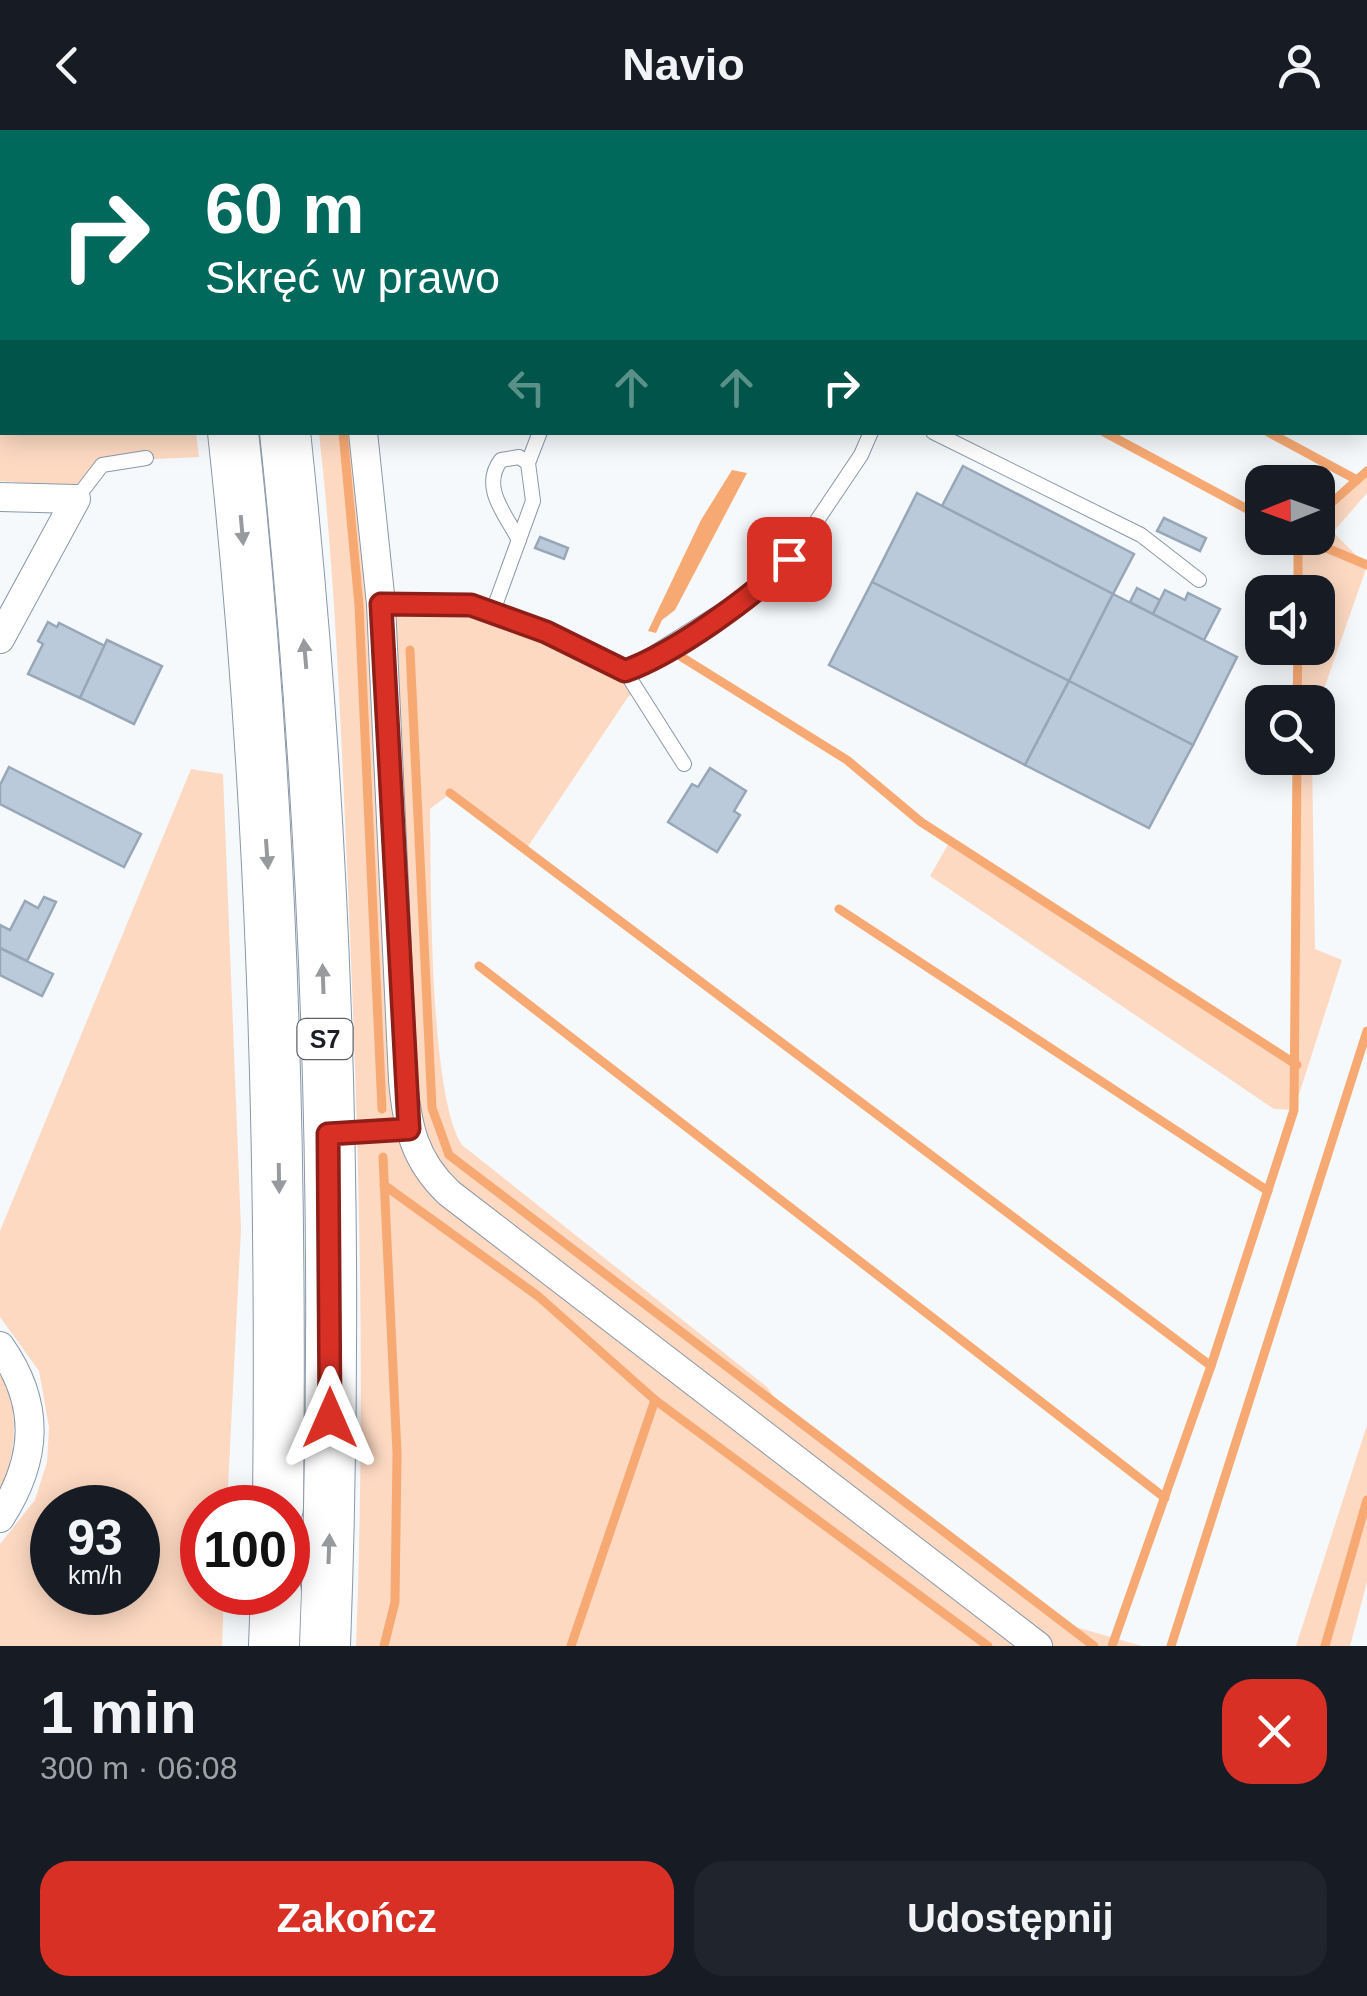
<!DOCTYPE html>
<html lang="pl">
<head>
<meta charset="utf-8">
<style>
	:root { --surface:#171b24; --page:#20242c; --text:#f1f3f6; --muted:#9ea1a6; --accent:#d93025 }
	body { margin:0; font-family:Helvetica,sans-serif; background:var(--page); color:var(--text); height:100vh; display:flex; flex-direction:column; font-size:38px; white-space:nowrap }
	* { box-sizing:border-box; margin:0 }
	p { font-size:32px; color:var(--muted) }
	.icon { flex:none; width:55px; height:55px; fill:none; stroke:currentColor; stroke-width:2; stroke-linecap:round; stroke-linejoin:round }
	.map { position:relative; height:1516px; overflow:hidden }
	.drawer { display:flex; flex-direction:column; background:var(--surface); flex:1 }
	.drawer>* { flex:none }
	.guide { position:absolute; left:0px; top:0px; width:1368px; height:305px; box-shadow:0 5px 25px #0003; background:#00695c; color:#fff; overflow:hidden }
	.needle { width:65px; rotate:269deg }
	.controls { position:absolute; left:1245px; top:335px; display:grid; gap:20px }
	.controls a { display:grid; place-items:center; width:90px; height:90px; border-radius:20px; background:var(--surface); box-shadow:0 5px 25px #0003; font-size:50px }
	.speed { position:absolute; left:30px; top:1355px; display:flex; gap:20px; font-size:50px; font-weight:700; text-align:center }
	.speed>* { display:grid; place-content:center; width:130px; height:130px; border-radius:50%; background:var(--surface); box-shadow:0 5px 25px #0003; line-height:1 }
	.speed small { font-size:25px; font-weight:400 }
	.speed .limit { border:15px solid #d22; background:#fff; color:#111 }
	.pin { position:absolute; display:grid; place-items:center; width:85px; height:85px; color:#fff; margin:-42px; border-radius:20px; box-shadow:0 5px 15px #0006 }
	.me { position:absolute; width:110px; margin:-55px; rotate:0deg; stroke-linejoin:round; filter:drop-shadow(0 0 8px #0008) }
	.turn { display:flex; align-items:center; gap:35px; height:210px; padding:0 40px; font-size:45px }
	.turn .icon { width:130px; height:130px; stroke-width:2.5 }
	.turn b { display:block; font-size:70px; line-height:85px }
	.lanes { display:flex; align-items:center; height:95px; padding:0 40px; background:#0003; justify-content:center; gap:50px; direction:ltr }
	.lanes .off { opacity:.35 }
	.round { display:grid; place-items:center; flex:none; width:105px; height:105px; border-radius:30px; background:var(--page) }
	.headline { display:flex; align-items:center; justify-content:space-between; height:170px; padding:0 40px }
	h1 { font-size:60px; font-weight:600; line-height:75px }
	.action { display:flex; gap:20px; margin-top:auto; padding:20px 40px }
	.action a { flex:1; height:115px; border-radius:30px; background:var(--accent); color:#fff; font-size:40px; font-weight:600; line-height:115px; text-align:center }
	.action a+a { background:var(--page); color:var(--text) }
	header { display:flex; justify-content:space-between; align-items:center; height:130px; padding:0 40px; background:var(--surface); font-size:45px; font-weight:600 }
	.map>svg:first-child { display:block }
	.green { fill:#fdd9c2; fill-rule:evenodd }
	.water { fill:#f7a973 }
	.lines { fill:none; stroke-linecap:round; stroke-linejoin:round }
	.stream { stroke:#f7a973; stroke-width:9 }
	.building { fill:#bbcadb; stroke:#98a7b7; stroke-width:2.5 }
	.lane-casing { stroke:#8a98a8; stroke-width:16 }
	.street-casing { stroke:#8a98a8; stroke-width:30 }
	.highway-casing { stroke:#8a98a8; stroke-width:52 }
	.lane { stroke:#fff; stroke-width:14 }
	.street { stroke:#fff; stroke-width:28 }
	.highway { stroke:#fff; stroke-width:50 }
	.oneway { fill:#989b9e }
	.route-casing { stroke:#8d1f18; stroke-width:25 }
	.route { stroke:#d93025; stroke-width:18 }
	.labels { text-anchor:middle; stroke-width:8; stroke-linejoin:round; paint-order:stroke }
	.shield { fill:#fff; stroke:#5f6368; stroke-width:2.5 }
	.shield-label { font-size:25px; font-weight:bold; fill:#1b2027 }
</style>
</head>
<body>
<header><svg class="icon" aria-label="back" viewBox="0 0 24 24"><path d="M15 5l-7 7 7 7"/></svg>Navio<svg class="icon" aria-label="person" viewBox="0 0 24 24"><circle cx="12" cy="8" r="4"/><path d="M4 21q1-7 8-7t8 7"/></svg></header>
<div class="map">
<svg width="1367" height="1516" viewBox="0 0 1367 1516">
	<rect width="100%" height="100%" fill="#f5f9fc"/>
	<g class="green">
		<polygon points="0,0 163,2 2,2 2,302 196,303 199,327 111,331 76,369 65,356 0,351"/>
		<path d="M319 303H363L382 474 471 475 625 541 637 560 628 567 527 718 451 663 430 679C431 749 429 965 462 1015L767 1257 783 1281 1065 1494 1142 1516H356C366 1263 359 1010 348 757 341 606 336 453 319 303Z"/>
		<polygon points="1367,341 1367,363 1333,402 1367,436 1318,576 1318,572 1297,572 1298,518 1318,518 1318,462 1298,462 1298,408 1318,408 1318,386"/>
		<polygon points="1297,628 1312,628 1315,819 1342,830 1294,980 1274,979 930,746 950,711 1296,934"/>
		<path d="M191 639 223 644 241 1099 227 1377 202 1378V1462L224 1463 222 1516H0V1414L35 1370 47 1332 49 1297 39 1241 0 1187V1101ZM52 1378H138V1462H52Z"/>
		<path d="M0 1244C22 1284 15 1323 0 1364Z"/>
		<polygon points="1367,1295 1367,1452 1350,1516 1296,1516"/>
	</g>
	<polygon class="water" points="732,340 747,343 675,480 662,490 656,503 648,501 701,390"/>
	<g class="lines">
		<g class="stream">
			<polyline points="137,0 138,2"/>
			<polyline points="310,0 310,2"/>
			<polyline points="380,0 388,2"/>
			<polyline points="917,2 919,0"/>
			<polyline points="1365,242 1367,243"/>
			<polyline points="343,302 359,475 382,979"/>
			<polyline points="1104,302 1262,387"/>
			<polyline points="1268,302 1357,350"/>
			<polyline points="1329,375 1367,341"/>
			<polyline points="1303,408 1367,435"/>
			<polyline points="1298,462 1298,408"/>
			<polyline points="410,520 432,978 449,1025 1094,1516"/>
			<polyline points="680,526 847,630 921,692 1297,935"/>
			<polyline points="1297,572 1298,518"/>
			<polyline points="450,663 1211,1236"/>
			<polyline points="839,779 1268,1061"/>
			<polyline points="479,836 1165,1368"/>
			<polyline points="383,1027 397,1323 395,1472 384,1516"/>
			<polyline points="384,1055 538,1166 655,1270 988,1516"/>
			<polyline points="571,1516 655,1270"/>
			<polyline points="1112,1516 1211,1236 1294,980 1297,628"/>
			<polyline points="1171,1516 1367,901"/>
			<polyline points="1325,1516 1367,1370"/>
		</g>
	</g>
	<g class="building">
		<polygon points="963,336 1134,424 1113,464 942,376"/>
		<polygon points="917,363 1113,464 1069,551 872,452"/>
		<polygon points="1164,388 1206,408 1200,421 1157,401"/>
		<polygon points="540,407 568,418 564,429 535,418"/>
		<polygon points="872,452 1069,551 1025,635 829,535"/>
		<polygon points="1137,458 1160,470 1153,484 1130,472"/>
		<polygon points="1165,460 1185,470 1188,463 1220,479 1204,510 1153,484"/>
		<polygon points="1113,464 1237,527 1193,615 1069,551"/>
		<polygon points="48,492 57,497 59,493 105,516 80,568 28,544 43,514 38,511"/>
		<polygon points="107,510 162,536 134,594 80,568"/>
		<polygon points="1069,551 1193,615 1149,698 1025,635"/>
		<polygon points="9,637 141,704 124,737 0,674 0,655"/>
		<polygon points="710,638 746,661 734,681 740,685 717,722 668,692 692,654 698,657"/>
		<polygon points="44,767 56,772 27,831 0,818 0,795 10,800 25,771 38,778"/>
		<polygon points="0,818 53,844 42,866 0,845"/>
	</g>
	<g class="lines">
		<defs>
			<g id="lane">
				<polyline points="933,302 1141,405 1199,450"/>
				<polyline points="76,369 102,335 146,328"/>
				<path d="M519 410C506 385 480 357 501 330L519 327 528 333"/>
				<polyline points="381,474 471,475 546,503 625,541 684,634"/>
				<polyline points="493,481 533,371 528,333 540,302"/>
				<polyline points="625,541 769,451 812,398 861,325 871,302"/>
				<polyline points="336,1003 409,999"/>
			</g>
			<g id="street">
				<polyline points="329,0 330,2"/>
				<path d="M363 302 381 474 403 950C407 996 414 1030 449 1063L1038 1516"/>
				<polyline points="0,367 76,369 0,509"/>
				<path d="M0 1216C41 1274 38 1329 0 1388"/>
			</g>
			<g id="highway">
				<polyline points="196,0 196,2"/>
				<polyline points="250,0 250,2"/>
				<path d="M233 302C272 660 282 1018 278 1378"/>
				<path d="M285 302C328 705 340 1112 325 1516"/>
				<polyline points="274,1516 276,1462"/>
			</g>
		</defs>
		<use href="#lane" class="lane-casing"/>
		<use href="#street" class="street-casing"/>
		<use href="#highway" class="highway-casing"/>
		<use href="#lane" class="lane"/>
		<use href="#street" class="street"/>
		<use href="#highway" class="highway"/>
	</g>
	<defs><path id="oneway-solid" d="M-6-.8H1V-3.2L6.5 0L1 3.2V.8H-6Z" transform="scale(2.5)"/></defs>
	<g class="oneway">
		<use href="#oneway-solid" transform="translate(242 400) rotate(85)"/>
		<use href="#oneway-solid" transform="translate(305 524) rotate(-95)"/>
		<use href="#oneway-solid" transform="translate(267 724) rotate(86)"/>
		<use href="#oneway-solid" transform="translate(323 849) rotate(-92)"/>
		<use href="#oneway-solid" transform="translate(279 1048) rotate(89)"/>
		<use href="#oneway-solid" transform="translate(329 1419) rotate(-88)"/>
	</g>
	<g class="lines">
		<defs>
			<path id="route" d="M330 1288 328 1004 409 999 381 474 471 475 546 502 625 541C671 525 756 466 789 429"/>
		</defs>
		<use href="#route" class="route-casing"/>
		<use href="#route" class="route"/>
	</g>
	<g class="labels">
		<rect class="shield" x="297.5" y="889" width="55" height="40" rx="8"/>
		<g class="shield-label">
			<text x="325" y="918">S7</text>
		</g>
	</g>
</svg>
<div class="controls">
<a><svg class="needle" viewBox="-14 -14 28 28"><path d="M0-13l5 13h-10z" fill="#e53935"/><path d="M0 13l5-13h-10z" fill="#9ea1a6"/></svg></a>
<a><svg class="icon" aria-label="sound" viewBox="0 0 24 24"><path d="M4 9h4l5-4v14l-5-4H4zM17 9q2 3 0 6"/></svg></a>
<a><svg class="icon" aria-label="search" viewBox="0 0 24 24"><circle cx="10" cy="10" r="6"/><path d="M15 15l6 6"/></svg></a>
</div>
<div class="speed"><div>93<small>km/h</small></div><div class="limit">100</div></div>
<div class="pin" style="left:789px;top:429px;background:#d93025"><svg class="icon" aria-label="arrive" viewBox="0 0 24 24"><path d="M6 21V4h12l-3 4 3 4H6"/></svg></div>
<svg class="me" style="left:330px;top:1288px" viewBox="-20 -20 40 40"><path d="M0-17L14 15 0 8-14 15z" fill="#d93025" stroke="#fff" stroke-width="4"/></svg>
<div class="guide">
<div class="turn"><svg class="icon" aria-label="right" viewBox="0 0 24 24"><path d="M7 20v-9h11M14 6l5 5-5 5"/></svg><div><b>60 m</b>Skręć w prawo</div></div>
<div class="lanes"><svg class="icon off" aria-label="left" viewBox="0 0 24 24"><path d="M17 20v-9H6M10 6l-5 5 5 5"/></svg><svg class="icon off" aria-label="ahead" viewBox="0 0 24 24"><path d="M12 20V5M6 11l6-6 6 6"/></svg><svg class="icon off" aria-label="ahead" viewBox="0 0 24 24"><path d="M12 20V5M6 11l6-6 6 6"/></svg><svg class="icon" aria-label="right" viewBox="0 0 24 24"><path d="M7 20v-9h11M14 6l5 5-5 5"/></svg></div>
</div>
</div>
<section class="drawer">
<div class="headline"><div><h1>1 min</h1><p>300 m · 06:08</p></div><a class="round" style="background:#d93025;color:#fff"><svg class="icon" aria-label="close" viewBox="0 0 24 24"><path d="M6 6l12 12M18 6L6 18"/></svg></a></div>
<div class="action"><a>Zakończ</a><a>Udostępnij</a></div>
</section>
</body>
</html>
